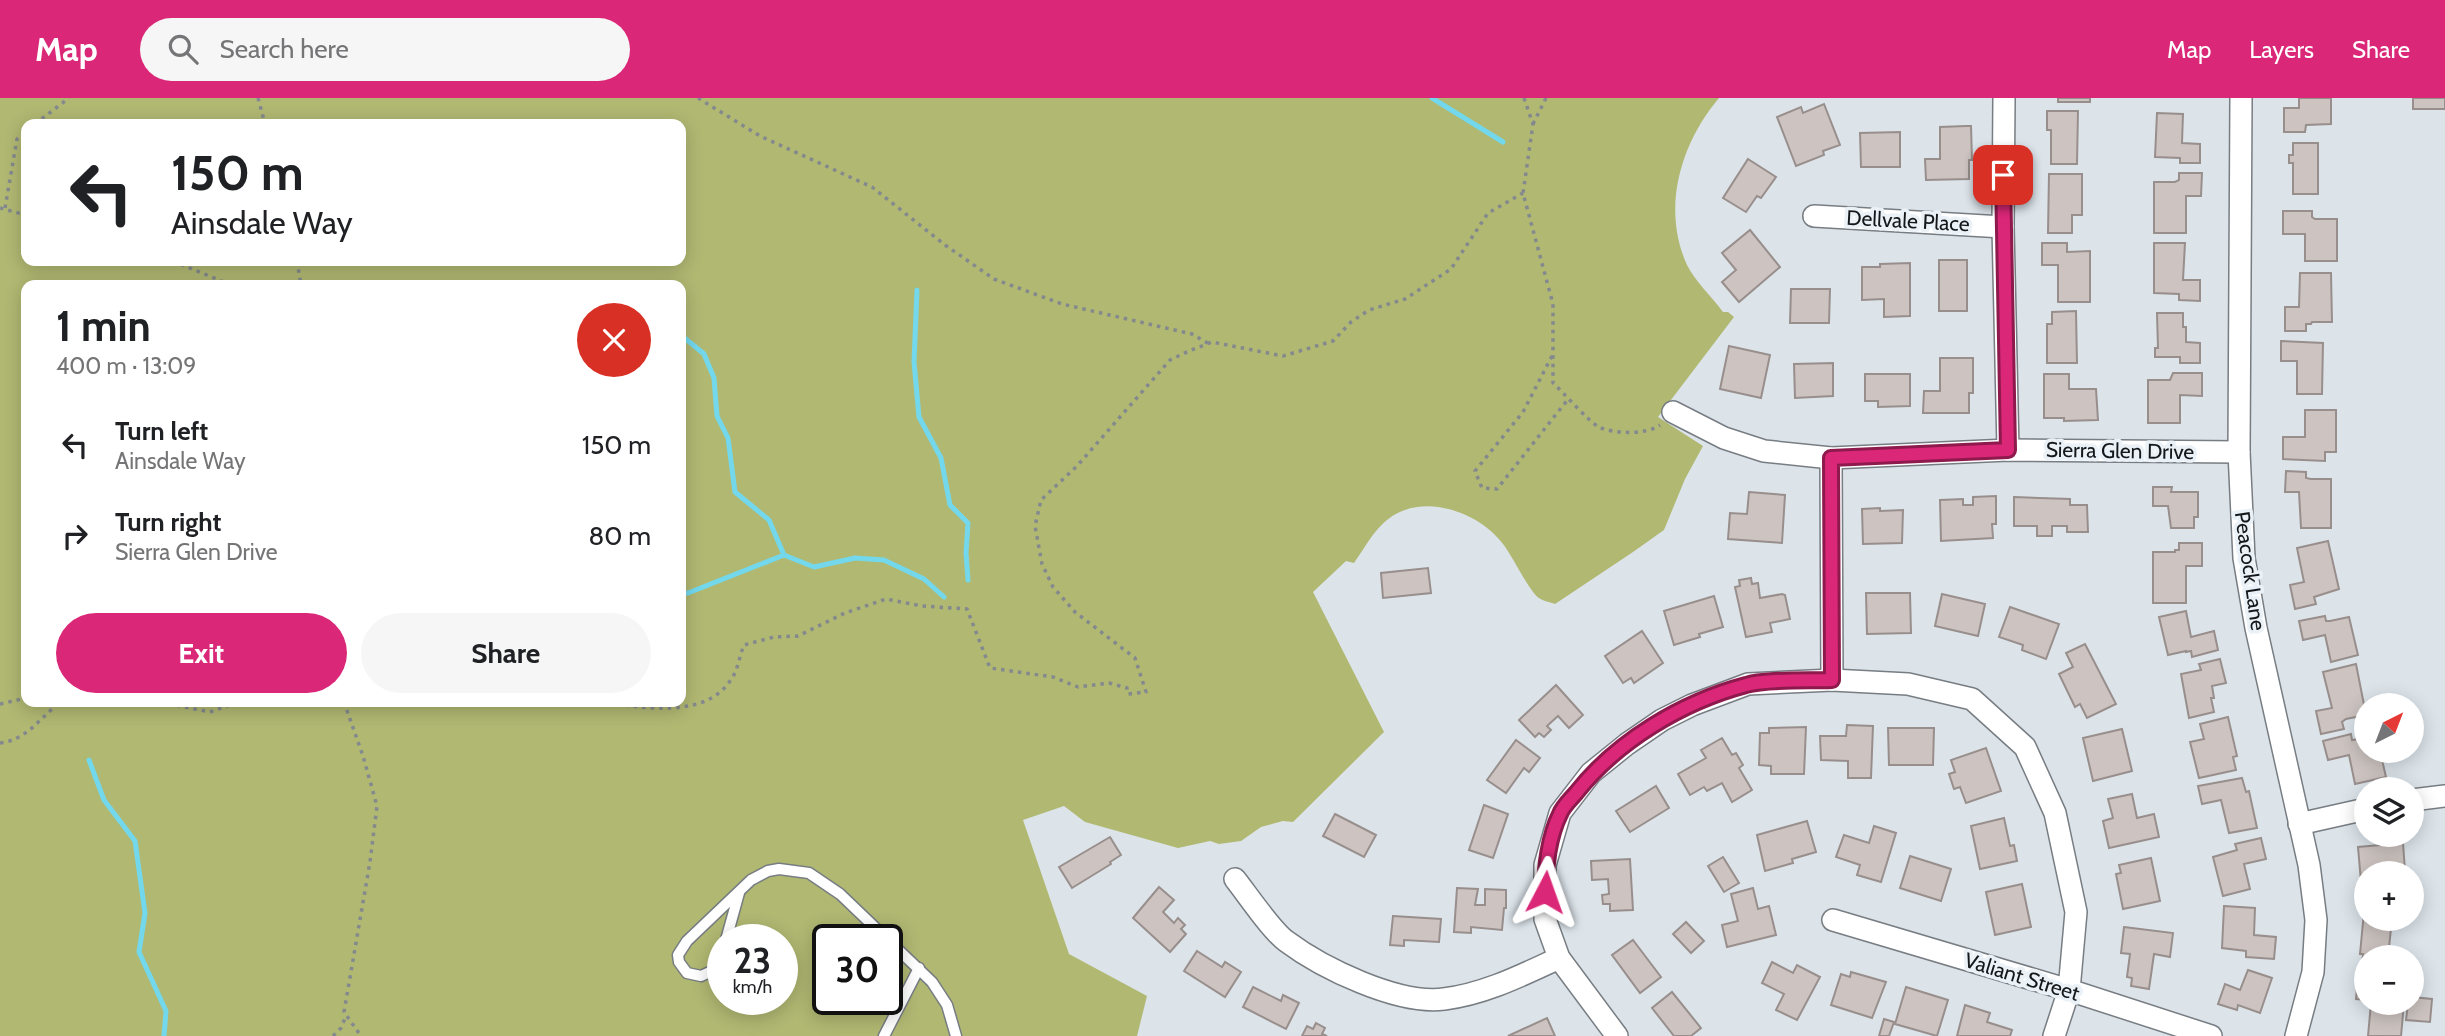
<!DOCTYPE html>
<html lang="en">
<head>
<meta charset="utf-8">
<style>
	:root { --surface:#fff; --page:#f6f6f6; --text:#202124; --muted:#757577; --accent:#db2777 }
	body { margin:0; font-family:Cabin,sans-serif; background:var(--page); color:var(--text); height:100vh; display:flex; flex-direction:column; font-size:26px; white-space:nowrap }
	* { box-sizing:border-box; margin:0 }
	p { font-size:23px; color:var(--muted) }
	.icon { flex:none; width:38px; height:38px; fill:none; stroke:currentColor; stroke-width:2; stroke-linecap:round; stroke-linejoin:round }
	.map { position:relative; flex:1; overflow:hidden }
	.side { position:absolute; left:21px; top:182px; width:665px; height:427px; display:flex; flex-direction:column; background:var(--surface); border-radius:14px; box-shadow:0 4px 18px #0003 }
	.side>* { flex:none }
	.guide { position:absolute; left:21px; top:21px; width:665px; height:147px; border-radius:14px; box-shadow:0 4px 18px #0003; background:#fff; color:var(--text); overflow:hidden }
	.needle { width:46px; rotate:42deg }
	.fabs { position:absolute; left:2354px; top:595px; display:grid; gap:14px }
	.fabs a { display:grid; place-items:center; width:70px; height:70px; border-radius:50%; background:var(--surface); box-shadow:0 4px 18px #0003; font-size:35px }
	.speed { position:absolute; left:707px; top:826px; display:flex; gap:14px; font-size:35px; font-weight:700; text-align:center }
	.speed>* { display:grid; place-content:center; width:91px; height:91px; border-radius:50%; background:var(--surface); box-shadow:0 4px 18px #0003; line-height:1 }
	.speed small { font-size:18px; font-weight:400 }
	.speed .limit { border:4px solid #111; border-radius:10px; background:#fff; color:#111 }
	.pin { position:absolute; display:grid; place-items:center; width:60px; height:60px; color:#fff; margin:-30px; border-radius:14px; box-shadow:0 4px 10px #0006 }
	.me { position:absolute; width:77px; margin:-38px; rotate:4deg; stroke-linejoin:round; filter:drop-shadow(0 0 5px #0008) }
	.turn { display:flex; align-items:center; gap:24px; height:147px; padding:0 35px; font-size:32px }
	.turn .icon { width:91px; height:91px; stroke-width:2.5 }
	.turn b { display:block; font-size:49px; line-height:60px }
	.round { display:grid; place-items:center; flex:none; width:74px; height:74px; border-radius:37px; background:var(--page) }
	.overview { display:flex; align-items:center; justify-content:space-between; height:119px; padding:0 35px }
	h1 { font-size:42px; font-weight:700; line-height:52px }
	.primary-button { display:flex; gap:14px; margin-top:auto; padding:14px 35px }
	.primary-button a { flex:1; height:80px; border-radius:42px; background:var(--accent); color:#fff; font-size:28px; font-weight:700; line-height:80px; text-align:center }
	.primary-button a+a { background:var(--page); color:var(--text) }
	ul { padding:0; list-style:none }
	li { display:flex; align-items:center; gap:21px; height:91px; padding:0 35px }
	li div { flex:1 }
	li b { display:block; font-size:26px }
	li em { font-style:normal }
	header { display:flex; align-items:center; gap:42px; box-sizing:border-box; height:98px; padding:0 35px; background:var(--accent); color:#fff }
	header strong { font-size:33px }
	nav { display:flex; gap:38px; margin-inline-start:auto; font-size:24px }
	.search { width:490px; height:63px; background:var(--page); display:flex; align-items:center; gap:18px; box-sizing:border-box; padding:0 24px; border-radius:38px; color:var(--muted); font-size:26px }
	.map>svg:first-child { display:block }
	.green { fill:#b1b872; fill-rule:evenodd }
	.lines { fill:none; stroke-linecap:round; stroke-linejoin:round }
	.stream { stroke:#73d8ec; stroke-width:5 }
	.building { fill:#cdc4c1; stroke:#988f8d; stroke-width:2 }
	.service-casing { stroke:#777d82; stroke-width:13 }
	.minor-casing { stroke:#777d82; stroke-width:24 }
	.path { stroke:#83898d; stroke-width:3.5; stroke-dasharray:3.5 5; stroke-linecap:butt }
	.service { stroke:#fff; stroke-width:10 }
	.minor { stroke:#fff; stroke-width:21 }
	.route-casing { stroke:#8e194d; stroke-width:18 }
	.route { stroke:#db2777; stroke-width:12 }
	.labels { text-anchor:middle; stroke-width:7; stroke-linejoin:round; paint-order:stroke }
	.street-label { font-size:21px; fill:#15181a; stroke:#eaf1f7 }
</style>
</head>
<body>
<header>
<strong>Map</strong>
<div class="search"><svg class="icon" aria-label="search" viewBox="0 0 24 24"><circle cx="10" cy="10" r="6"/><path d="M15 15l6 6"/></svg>Search here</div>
<nav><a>Map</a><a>Layers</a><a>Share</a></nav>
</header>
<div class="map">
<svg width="2445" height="938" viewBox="0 0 2445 938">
	<rect width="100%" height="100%" fill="#dce4ea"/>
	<path class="green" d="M0 0H1719C1681 45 1661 110 1687 167 1695 183 1712 199 1723 214H1728L1734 219 1658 319 1703 348 1685 381 1664 432 1633 454 1555 506C1550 504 1543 503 1539 500 1530 495 1512 457 1503 446 1479 414 1422 393 1387 422 1373 433 1364 451 1354 465L1346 463 1313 494 1384 634 1293 724 1283 723 1261 729 1241 743 1219 746 1210 743 1178 750 1085 724 1064 708 1023 722 1069 856 1147 898 1137 938H0ZM26 26H681V163H26ZM26 187H681V604H26ZM723 842H782V901H723ZM828 842H887V901H828Z"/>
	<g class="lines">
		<g class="stream">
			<polyline points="1432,0 1503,44"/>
			<polyline points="917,192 914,264 919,319 941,360 950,407 968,425 966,455 968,482"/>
			<polyline points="681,237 704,256 714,280 717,318 728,340 735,394 769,422 784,457"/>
			<polyline points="681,495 688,495 784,457 814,469 855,460 884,462 924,481 944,499"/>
			<polyline points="89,662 104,702 135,743 145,815 139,854 166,913 164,938"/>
		</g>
	</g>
	<g class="building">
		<rect x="2058" y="0" width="32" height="4"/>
		<polygon points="2299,0 2331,0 2331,26 2306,27 2305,34 2284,34 2284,10 2299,10"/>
		<rect x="2413" y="0" width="32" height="11"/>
		<polygon points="1824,6 1840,47 1823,53 1824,57 1796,68 1777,19 1801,9 1803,15"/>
		<polygon points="2047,13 2078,13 2077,66 2051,66 2051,32 2047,32"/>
		<polygon points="2157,15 2183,16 2182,45 2200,46 2200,65 2180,65 2180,60 2155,59"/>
		<polygon points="1966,28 1971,28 1972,62 1969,62 1969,81 1926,82 1925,61 1940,61 1940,29"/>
		<polygon points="1900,34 1900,69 1861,69 1860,35"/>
		<polygon points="2293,45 2318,45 2318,96 2293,96 2293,65 2289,65 2289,57 2293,57"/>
		<polygon points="1748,61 1776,79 1761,100 1757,98 1746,114 1723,100"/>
		<polygon points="2179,75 2202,75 2201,98 2186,98 2186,135 2154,135 2154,84 2175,84 2179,82"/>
		<polygon points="2049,76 2082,76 2082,117 2072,117 2072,135 2048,135"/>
		<polygon points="2283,113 2312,113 2312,119 2315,121 2337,121 2337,163 2305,163 2305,136 2283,136"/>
		<polygon points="1750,132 1780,169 1739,204 1722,184 1736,172 1722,155"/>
		<polygon points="2042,145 2067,145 2067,154 2090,153 2090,204 2058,204 2058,167 2042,167"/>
		<polygon points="2154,145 2185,145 2183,182 2200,182 2200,203 2179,202 2179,196 2154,195"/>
		<rect x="1939" y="162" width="28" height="51"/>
		<polygon points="1910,165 1910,218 1884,219 1884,201 1862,202 1862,169 1880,169 1880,166"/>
		<polygon points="2300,175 2331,175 2332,224 2312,224 2311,226 2306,226 2306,233 2285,233 2285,209 2299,209"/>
		<polygon points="1791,191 1830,191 1829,225 1790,225"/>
		<polygon points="2076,213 2077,265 2047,265 2047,226 2052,226 2052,214"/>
		<polygon points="2157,215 2183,215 2183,229 2186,229 2186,244 2200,245 2200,265 2180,265 2180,259 2155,259 2155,250 2158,250"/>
		<polygon points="2281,243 2323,245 2322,296 2297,296 2297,263 2281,263"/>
		<polygon points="1729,248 1770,257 1761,300 1720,291"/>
		<polygon points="1940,260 1973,260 1973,295 1969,295 1969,315 1923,315 1924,293 1940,293"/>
		<polygon points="1833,265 1833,298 1795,300 1794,266"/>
		<polygon points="2173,275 2202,275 2202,298 2180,297 2180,325 2148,325 2148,282 2170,282"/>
		<polygon points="1865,276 1910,276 1910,308 1878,309 1878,303 1865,303"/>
		<polygon points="2044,276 2069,276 2069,291 2096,291 2098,322 2064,323 2064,320 2044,320"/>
		<polygon points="2305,312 2336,312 2336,354 2325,354 2325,363 2283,361 2283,339 2305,339"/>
		<polygon points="2286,373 2306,374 2306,380 2311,381 2331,381 2331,430 2301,430 2299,394 2285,394"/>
		<polygon points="2153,389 2172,389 2171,394 2198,394 2198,419 2194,419 2194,430 2171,430 2168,408 2153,408"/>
		<polygon points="1749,394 1785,397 1782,445 1728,441 1730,415 1747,416"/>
		<polygon points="1996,398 1996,426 1992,426 1993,440 1941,443 1940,402 1963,401 1963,407 1973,407 1973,399"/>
		<polygon points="2014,399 2070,401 2070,407 2087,407 2088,434 2067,434 2067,428 2052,428 2052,438 2037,438 2037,428 2014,428"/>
		<polygon points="1880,410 1880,413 1903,412 1902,445 1863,446 1862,411"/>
		<polygon points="2328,443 2339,491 2314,499 2316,506 2295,511 2290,487 2304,484 2297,450"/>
		<polygon points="2179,445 2202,445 2202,468 2186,468 2186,505 2153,505 2153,454 2175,454 2175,452 2179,452"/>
		<polygon points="1428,470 1431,495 1383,500 1381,475"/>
		<polygon points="1751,480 1752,486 1758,485 1760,500 1782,496 1785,497 1790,521 1770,525 1772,534 1746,539 1735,489 1740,488 1739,482"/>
		<polygon points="1866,495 1910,495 1911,535 1867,536"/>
		<polygon points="1942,496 1985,506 1978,538 1935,528"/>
		<polygon points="1714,498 1723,529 1699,536 1700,539 1674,547 1664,513"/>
		<polygon points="2010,509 2059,526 2046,561 2022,552 2023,547 1999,539"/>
		<polygon points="2186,513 2191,539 2214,533 2218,552 2192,559 2191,553 2186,554 2186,553 2168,557 2159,519"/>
		<polygon points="2325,518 2326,523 2330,523 2349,519 2358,557 2331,564 2325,537 2303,542 2299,523"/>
		<polygon points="1642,533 1663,565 1634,585 1631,580 1623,585 1605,558"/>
		<polygon points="2085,546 2116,606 2087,620 2080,606 2075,609 2059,576 2073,569 2066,555"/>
		<polygon points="2220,561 2226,585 2212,588 2214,600 2211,600 2214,614 2189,620 2181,576 2201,572 2199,566"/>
		<polygon points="2356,566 2366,617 2346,621 2342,624 2344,631 2321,636 2316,613 2332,610 2323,574"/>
		<polygon points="1556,587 1583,617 1569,630 1558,618 1547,628 1551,632 1544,639 1539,635 1535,639 1519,622"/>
		<polygon points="2228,619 2237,658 2233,659 2236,672 2199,680 2190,644 2204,641 2200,626"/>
		<polygon points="1847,627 1873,628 1871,680 1848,680 1848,663 1821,662 1820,638 1846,638"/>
		<polygon points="1806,629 1804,676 1771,676 1771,668 1759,667 1760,635 1769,635 1769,630"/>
		<polygon points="1888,630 1934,630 1933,667 1889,667"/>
		<polygon points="2122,631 2132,673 2093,683 2083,640"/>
		<polygon points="2351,636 2352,642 2366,640 2366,653 2380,653 2386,679 2355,686 2349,657 2328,662 2323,643"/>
		<polygon points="1722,640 1732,657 1736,655 1743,667 1739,670 1752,692 1732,704 1722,685 1707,693 1704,689 1690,697 1678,676 1706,660 1701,652"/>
		<polygon points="1516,642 1540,660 1529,674 1524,670 1506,695 1487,682"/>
		<polygon points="1986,650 2001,693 1966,705 1960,689 1954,691 1949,676 1955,674 1951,662"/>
		<polygon points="2242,680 2246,694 2249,693 2257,730 2229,735 2221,702 2202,706 2198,688"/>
		<polygon points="1656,688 1669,710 1630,734 1616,713"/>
		<polygon points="2132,696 2137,720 2154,716 2159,739 2109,750 2103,723 2113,720 2108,701"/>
		<polygon points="1484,707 1508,716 1493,760 1469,752"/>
		<polygon points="1335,716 1376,737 1364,759 1323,738"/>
		<polygon points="2004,720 2010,748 2014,747 2017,763 1980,771 1971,728"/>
		<polygon points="1807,723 1816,754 1792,761 1793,765 1765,773 1757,737"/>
		<polygon points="1874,728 1896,735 1881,784 1857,777 1860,767 1836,759 1844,737 1869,745"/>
		<polygon points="1110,739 1121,757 1110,764 1111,766 1072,790 1059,769"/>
		<polygon points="2261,740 2266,761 2244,766 2250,791 2223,798 2213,759 2237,752 2235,746"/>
		<polygon points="2403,745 2405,773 2366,775 2366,784 2361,784 2358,749"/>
		<polygon points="1910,758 1951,771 1941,803 1900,790"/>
		<polygon points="1723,759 1739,785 1724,794 1708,768"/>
		<polygon points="2151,760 2160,803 2123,811 2116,776 2121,775 2119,767"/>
		<polygon points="1630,761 1633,812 1610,813 1610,806 1603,806 1602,797 1609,796 1608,781 1592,782 1591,763"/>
		<polygon points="2022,786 2031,829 1995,837 1986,794"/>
		<polygon points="1159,789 1174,802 1163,814 1174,825 1178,820 1185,827 1181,831 1186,836 1170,854 1133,820"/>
		<polygon points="1457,790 1478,791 1475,807 1485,807 1485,791 1506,792 1506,810 1504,810 1502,832 1471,829 1471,835 1454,834"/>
		<polygon points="1753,790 1758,811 1769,808 1776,837 1727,849 1722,827 1738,823 1731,796"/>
		<polygon points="2224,808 2255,810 2254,837 2276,839 2274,861 2246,859 2246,853 2222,850"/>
		<polygon points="2364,814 2366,815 2366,821 2392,821 2388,859 2366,859 2366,866 2362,866 2363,856 2360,856"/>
		<polygon points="1393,818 1441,821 1439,844 1404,842 1404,848 1390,847"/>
		<polygon points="1686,824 1704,843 1691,855 1673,836"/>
		<polygon points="2124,829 2173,835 2170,859 2154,856 2149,891 2131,888 2132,880 2127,879 2130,856 2121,855"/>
		<polygon points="1633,842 1661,879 1640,895 1612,857"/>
		<polygon points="1197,853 1222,869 1225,864 1241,874 1225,899 1184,873"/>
		<polygon points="1772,864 1793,875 1797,867 1820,879 1797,922 1776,912 1784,896 1762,885"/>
		<polygon points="2248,872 2272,880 2260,915 2238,907 2237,912 2218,906 2225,886 2240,892"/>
		<polygon points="1851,874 1886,884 1872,920 1831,907 1841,876 1850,879"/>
		<polygon points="2358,877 2366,878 2366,902 2356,901"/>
		<polygon points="1253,889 1281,903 1283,897 1299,905 1286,931 1243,909"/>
		<polygon points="1906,889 1948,902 1937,938 1895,926"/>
		<polygon points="1672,894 1701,930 1691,938 1674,938 1652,910"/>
		<polygon points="2412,899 2432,901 2430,924 2406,922 2408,905 2412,905"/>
		<polygon points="2371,905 2404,905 2401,938 2368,938"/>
		<polygon points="1965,907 1990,915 1987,924 2012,932 2010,938 1957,938"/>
		<polygon points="1547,920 1555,938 1508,938"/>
		<polygon points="1884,921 1894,924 1889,938 1879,938"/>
		<polygon points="1316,925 1325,930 1322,936 1327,938 1302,938 1307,928 1313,931"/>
	</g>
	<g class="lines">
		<defs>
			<g id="service">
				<polyline points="726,842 739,795"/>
				<polyline points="723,854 712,873 701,878 687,875 679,864 678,857 687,843 751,782 768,773 779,771 809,775 840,796 932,884 947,907 956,938"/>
				<polyline points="884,938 919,870"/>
			</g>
			<g id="minor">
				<polyline points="2004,0 2003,129 2008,352"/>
				<polyline points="2241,0 2239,354 2244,460 2256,530 2309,767 2316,822 2313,874 2296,938"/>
				<polyline points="1814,118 2003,129"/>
				<polyline points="1673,314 1724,340 1764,353 1831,360 2008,352 2239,354"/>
				<polyline points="1831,360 1832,582"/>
				<polyline points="2412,702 2445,698"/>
				<polyline points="2299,726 2366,711"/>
				<path d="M1235 781C1247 796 1271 832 1286 843 1322 870 1398 907 1444 901 1485 896 1522 877 1559 860"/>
				<polyline points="1833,822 2069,892 2211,938"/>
				<polyline points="1617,938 1559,860 1545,821 1545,767 1560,715 1591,675 1627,646 1662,622 1692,607 1748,586 1832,582 1908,586 1972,601 2025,649 2055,715 2076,814 2069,892 2054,938"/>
			</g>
		</defs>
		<use href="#service" class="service-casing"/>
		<use href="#minor" class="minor-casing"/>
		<g class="path">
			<polyline points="258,0 265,26"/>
			<polyline points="698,0 760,38 872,89 945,147 994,181 1062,206 1192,236 1209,246"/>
			<path d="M1524 0 1533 26 1523 95 1553 206V285C1565 296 1587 322 1599 329 1614 336 1647 337 1660 327"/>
			<polyline points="35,26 69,0"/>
			<polyline points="1533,26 1546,0"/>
			<polyline points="0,110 26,117"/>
			<polyline points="5,110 17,41 26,33"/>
			<polyline points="173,163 231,187"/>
			<polyline points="297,163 301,187"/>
			<polyline points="1552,258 1523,314 1475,373 1482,390 1497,391 1569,300"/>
			<polyline points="160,604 210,614 238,604"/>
			<polyline points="344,604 363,658 377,708 370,764 344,914 361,938"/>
			<path d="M600 604C639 609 704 622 730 583 738 573 739 559 744 547L774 539 798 538 845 515 886 501 922 508 967 511 990 570 1053 579 1078 589 1109 585 1127 590 1128 596 1146 594 1135 560 1075 514 1053 489 1042 466 1035 428 1041 402 1077 368 1170 262 1189 253 1212 244 1283 258 1333 243 1351 224 1369 212 1405 201 1451 171 1488 115 1523 95"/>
			<polyline points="0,606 26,600"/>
			<path d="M0 645C27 642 41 619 60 604"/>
			<polyline points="333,938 341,930 346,918"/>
		</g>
		<use href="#service" class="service"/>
		<use href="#minor" class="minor"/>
	</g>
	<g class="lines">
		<defs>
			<path id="route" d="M1545 794C1545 770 1549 738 1560 716 1563 708 1571 701 1576 695 1617 643 1682 604 1746 587 1766 581 1808 583 1832 582L1831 360 2008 352 2003 77"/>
		</defs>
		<use href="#route" class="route-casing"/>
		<use href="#route" class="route"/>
	</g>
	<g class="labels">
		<g class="street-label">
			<text transform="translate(1908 123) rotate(3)" y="7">Dellvale Place</text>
			<text transform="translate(2120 353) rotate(1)" y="7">Sierra Glen Drive</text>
			<text transform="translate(2250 473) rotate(82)" y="7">Peacock Lane</text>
			<text transform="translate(2022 879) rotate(17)" y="7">Valiant Street</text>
		</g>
	</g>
</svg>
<div class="fabs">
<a><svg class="needle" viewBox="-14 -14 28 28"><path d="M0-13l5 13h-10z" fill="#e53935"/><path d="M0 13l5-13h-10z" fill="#757577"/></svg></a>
<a><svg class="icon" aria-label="layers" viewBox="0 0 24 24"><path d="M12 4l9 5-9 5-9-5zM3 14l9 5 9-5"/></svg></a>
<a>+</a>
<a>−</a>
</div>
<div class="speed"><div>23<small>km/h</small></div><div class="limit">30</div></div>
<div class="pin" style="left:2003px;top:77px;background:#d93025"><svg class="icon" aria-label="arrive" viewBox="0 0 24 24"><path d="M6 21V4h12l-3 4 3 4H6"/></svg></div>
<svg class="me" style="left:1545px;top:794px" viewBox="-20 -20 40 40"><path d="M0-17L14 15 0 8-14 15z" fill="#db2777" stroke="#fff" stroke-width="4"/></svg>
<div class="guide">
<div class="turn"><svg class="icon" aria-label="left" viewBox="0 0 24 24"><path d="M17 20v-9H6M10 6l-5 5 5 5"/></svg><div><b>150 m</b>Ainsdale Way</div></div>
</div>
<section class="side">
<div class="overview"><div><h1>1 min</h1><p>400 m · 13:09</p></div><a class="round" style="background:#d93025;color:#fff"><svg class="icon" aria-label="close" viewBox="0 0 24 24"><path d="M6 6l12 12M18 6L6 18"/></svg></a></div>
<ul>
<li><svg class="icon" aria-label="left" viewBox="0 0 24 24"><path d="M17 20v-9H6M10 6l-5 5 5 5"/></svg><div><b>Turn left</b><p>Ainsdale Way</p></div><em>150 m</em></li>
<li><svg class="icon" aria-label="right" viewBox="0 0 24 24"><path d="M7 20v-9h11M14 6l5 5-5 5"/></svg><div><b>Turn right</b><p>Sierra Glen Drive</p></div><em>80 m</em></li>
</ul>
<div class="primary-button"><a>Exit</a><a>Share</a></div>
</section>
</div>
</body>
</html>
